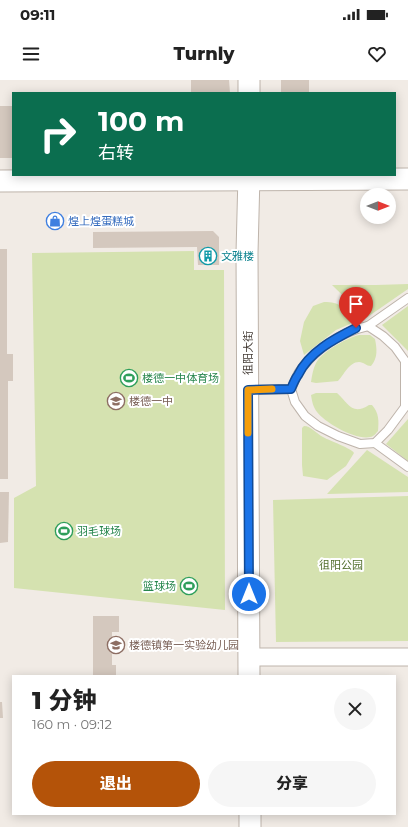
<!DOCTYPE html>
<html lang="zh">
<head>
<meta charset="utf-8">
<style>
	:root { --surface:#fff; --page:#f6f6f6; --text:#222; --muted:#767676; --accent:#b45309 }
	body { margin:0; font-family:Montserrat,"Noto Sans SC",sans-serif; background:var(--page); color:var(--text); height:100vh; display:flex; flex-direction:column; font-size:15px; white-space:nowrap }
	* { box-sizing:border-box; margin:0 }
	p { font-size:13px; color:var(--muted) }
	.icon { flex:none; width:22px; height:22px; fill:none; stroke:currentColor; stroke-width:2; stroke-linecap:round; stroke-linejoin:round }
	.map { position:relative; flex:1; overflow:hidden }
	.side { position:absolute; left:12px; top:595px; width:384px; height:140px; display:flex; flex-direction:column; background:var(--surface); border-radius:0px; box-shadow:0 2px 10px #0003 }
	.side>* { flex:none }
	.top-card { position:absolute; left:12px; top:12px; width:384px; height:84px; border-radius:0px; box-shadow:0 2px 10px #0003; background:#0b6e4f; color:#fff; overflow:hidden }
	.needle { width:26px; rotate:90deg }
	.fabs { position:absolute; left:360px; top:108px; display:grid; gap:8px }
	.fabs a { display:grid; place-items:center; width:36px; height:36px; border-radius:50%; background:var(--surface); box-shadow:0 2px 10px #0003; font-size:20px }
	.pin { position:absolute; display:grid; place-items:center; width:34px; height:34px; color:#fff; margin:-41px -17px; border-radius:50% 50% 50% 0; rotate:-45deg; box-shadow:0 0 4px #0007 }
	.pin .icon { rotate:45deg }
	.me { position:absolute; width:44px; margin:-22px; rotate:0deg; stroke-linejoin:round; filter:drop-shadow(0 0 3px #0008) }
	.turn { display:flex; align-items:center; gap:14px; height:84px; padding:0 20px; font-size:18px }
	.turn .icon { width:52px; height:52px; stroke-width:2.5 }
	.turn b { display:block; font-size:28px; line-height:34px }
	.round { display:grid; place-items:center; flex:none; width:42px; height:42px; border-radius:21px; background:var(--page) }
	.head { display:flex; align-items:center; justify-content:space-between; height:68px; padding:0 20px }
	h1 { font-size:24px; font-weight:800; line-height:30px }
	.cta { display:flex; gap:8px; margin-top:auto; padding:8px 20px }
	.cta a { flex:1; height:46px; border-radius:24px; background:var(--accent); color:#fff; font-size:16px; font-weight:800; line-height:46px; text-align:center }
	.cta a+a { background:var(--page); color:var(--text) }
	.status { display:flex; justify-content:space-between; align-items:center; height:28px; padding:0 20px; background:var(--surface); direction:ltr }
	.status svg { height:11px; fill:currentColor }
	header { display:flex; justify-content:space-between; align-items:center; height:52px; padding:0 20px; background:var(--surface); font-size:18px; font-weight:800 }
	.map>svg:first-child { display:block }
	.green { fill:#d5e2b0 }
	.building { fill:#d4c8be }
	.lines { fill:none; stroke-linecap:round; stroke-linejoin:round }
	.service-casing { stroke:#beb4ab; stroke-width:10 }
	.minor-casing { stroke:#beb4ab; stroke-width:19 }
	.tertiary-casing { stroke:#beb4ab; stroke-width:23 }
	.service { stroke:#fff; stroke-width:8 }
	.minor { stroke:#fff; stroke-width:17 }
	.tertiary { stroke:#fff; stroke-width:21 }
	.route-casing { stroke:#114b97; stroke-width:10 }
	.route { stroke:#1a73e8; stroke-width:7 }
	.slow { stroke:#f59e0b; stroke-width:7 }
	.labels { text-anchor:middle; stroke-width:4; stroke-linejoin:round; paint-order:stroke }
	.shop-label { font-size:11px; fill:#366cbe; stroke:#fff; text-anchor:start }
	.culture-label { font-size:11px; fill:#0d838f; stroke:#fff; text-anchor:start }
	.street-label { font-size:11px; fill:#433b35; stroke:#fff }
	.leisure-label { font-size:11px; fill:#27864d; stroke:#fff; text-anchor:start }
	.education-label { font-size:11px; fill:#785e54; stroke:#fff; text-anchor:start }
	.park-label { font-size:11px; fill:#526f2d; stroke:#fff }
</style>
</head>
<body>
<div class="status"><b>09:11</b><svg viewBox="0 0 49 12"><path d="M0 12V9h3v3zM5 12V6h3v6zM10 12V3h3v9zM15 12V0h3v12zM26 1h20v11H26zM47 4h2v5h-2z"/></svg></div>
<header><svg class="icon" aria-label="menu" viewBox="0 0 24 24"><path d="M4 6h16M4 12h16M4 18h16"/></svg>Turnly<svg class="icon" aria-label="heart" viewBox="0 0 24 24"><path d="M12 20l-8-8c-3-5 5-10 8-4 3-6 11-1 8 4z"/></svg></header>
<div class="map">
<svg width="408" height="747" viewBox="0 0 408 747">
	<rect width="100%" height="100%" fill="#f1ebe5"/>
	<g class="green">
		<polygon points="194,171 194,190 224,190 225,530 14,508 14,418 36,406 32,173"/>
		<polygon points="408,204 408,209 366,238 332,205 376,205"/>
		<path d="M324 222C340 222 344 227 352 240L350 244 336 250 304 275 300 261 304 242 313 226Z"/>
		<polygon points="408,226 408,271 382,245"/>
		<path d="M359 255H370L375 259C377 269 378 278 371 286 366 286 364 282 359 282 349 282 344 295 338 301L316 303 311 302C312 295 313 289 316 283 323 271 345 259 359 255Z"/>
		<path d="M316 313H337C348 323 352 336 369 325H372C379 333 379 341 378 351 376 353 375 355 373 356 360 363 325 343 317 332 313 327 312 321 311 315Z"/>
		<polygon points="408,339 408,381 386,364"/>
		<path d="M304 346C311 346 317 354 323 357 330 361 351 368 354 373L346 386 327 400 303 396 302 385V348Z"/>
		<polygon points="367,370 408,397 408,412 327,414"/>
		<polygon points="408,416 408,561 276,562 273,420"/>
	</g>
	<g class="building">
		<polygon points="191,0 229,0 230,13 191,13"/>
		<rect x="281" y="0" width="28" height="13"/>
		<rect x="0" y="26" width="13" height="52"/>
		<polygon points="213,151 219,157 219,185 198,185 197,167 93,168 93,152"/>
		<polygon points="0,169 7,169 7,274 13,274 13,301 8,301 8,399 0,399"/>
		<polygon points="0,412 9,412 8,462 0,463"/>
		<polygon points="93,536 119,536 119,552 112,552 112,585 116,585 116,596 93,596"/>
		<polygon points="0,622 2,622 3,638 0,638"/>
	</g>
	<g class="lines">
		<defs>
			<g id="service">
				<polyline points="368,246 408,218"/>
				<path d="M249 310 291 309 295 322 305 336 318 346 338 356 360 364 375 363 388 350 405 327V281L395 267 383 256 368 246C341 252 315 269 299 292 296 297 294 303 291 309"/>
				<polyline points="375,363 408,387"/>
			</g>
			<polyline id="minor" points="249,577 408,577"/>
			<g id="tertiary">
				<polyline points="249,0 249,13"/>
				<polyline points="249,95 247,173 249,596"/>
				<polyline points="0,101 408,99"/>
				<polyline points="250,734 250,747"/>
			</g>
		</defs>
		<use href="#service" class="service-casing"/>
		<use href="#minor" class="minor-casing"/>
		<use href="#tertiary" class="tertiary-casing"/>
		<use href="#service" class="service"/>
		<use href="#minor" class="minor"/>
		<use href="#tertiary" class="tertiary"/>
	</g>
	<g class="lines">
		<defs>
			<path id="route" d="M249 514 248 310 291 309C293 304 295 299 298 295 309 272 334 259 356 248"/>
		</defs>
		<use href="#route" class="route-casing"/>
		<use href="#route" class="route"/>
		<polyline class="slow" points="248,353 248,310 272,309"/>
	</g>
	<defs>
		<symbol id="shop-ring" viewBox="-11 -11 22 22"><circle r="9.5" fill="#fff" stroke="#3f7fe0" stroke-width="1.5"/><path d="M-5-2.5h2.3a2.7 3.5 0 0 1 5.4 0H5L5.5 6h-11ZM-1.5-2.5h3a1.5 2.3 0 0 0-3 0Z" fill="#3f7fe0"/></symbol>
		<symbol id="building-ring" viewBox="-11 -11 22 22"><circle r="9.5" fill="#fff" stroke="#0f9aa8" stroke-width="1.5"/><path d="M-4-6H4V6H1V3H-1V6H-4ZM-2.5-4.3h1.7v1.8h-1.7ZM.8-4.3h1.7v1.8H.8ZM-2.5-1h1.7V.8h-1.7ZM.8-1h1.7V.8H.8Z" fill="#0f9aa8"/></symbol>
		<symbol id="stadium-ring" viewBox="-11 -11 22 22"><circle r="9.5" fill="#fff" stroke="#2e9e5b" stroke-width="1.5"/><path d="M0-5a6.5 5 0 1 0 0 10a6.5 5 0 1 0 0-10ZM-3.5-1.8h7v3.6h-7Z" fill="#2e9e5b"/></symbol>
		<symbol id="school-ring" viewBox="-11 -11 22 22"><circle r="9.5" fill="#fff" stroke="#8d6e63" stroke-width="1.5"/><path d="M0-5L7-2L0 1L-7-2ZM-4 1L0 2.5L4 1V4Q0 6-4 4Z" fill="#8d6e63"/></symbol>
	</defs>
	<g fill-rule="evenodd">
		<use href="#shop-ring" x="45" y="131" width="20" height="20"/>
		<use href="#building-ring" x="198" y="166" width="20" height="20"/>
		<use href="#stadium-ring" x="119" y="288" width="20" height="20"/>
		<use href="#school-ring" x="106" y="311" width="20" height="20"/>
		<use href="#stadium-ring" x="54" y="441" width="20" height="20"/>
		<use href="#stadium-ring" x="179" y="496" width="20" height="20"/>
		<use href="#school-ring" x="106" y="555" width="20" height="20"/>
	</g>
	<g class="labels">
		<g class="shop-label">
			<text x="68" y="145">煌上煌蛋糕城</text>
		</g>
		<g class="culture-label">
			<text x="221" y="180">文雅楼</text>
		</g>
		<g class="street-label">
			<text transform="translate(248 273) rotate(-90)" y="4">徂阳大街</text>
		</g>
		<g class="leisure-label">
			<text x="142" y="302">楼德一中体育场</text>
			<text x="77" y="455">羽毛球场</text>
			<text x="176" y="510" text-anchor="end">篮球场</text>
		</g>
		<g class="education-label">
			<text x="129" y="325">楼德一中</text>
			<text x="129" y="569">楼德镇第一实验幼儿园</text>
		</g>
		<g class="park-label">
			<text x="341" y="489">徂阳公园</text>
		</g>
	</g>
</svg>
<div class="fabs">
<a><svg class="needle" viewBox="-14 -14 28 28"><path d="M0-13l5 13h-10z" fill="#e53935"/><path d="M0 13l5-13h-10z" fill="#767676"/></svg></a>
</div>
<div class="pin" style="left:356px;top:248px;background:#d93025"><svg class="icon" aria-label="arrive" viewBox="0 0 24 24"><path d="M6 21V4h12l-3 4 3 4H6"/></svg></div>
<svg class="me" style="left:249px;top:514px" viewBox="-20 -20 40 40"><circle r="17" fill="#1a73e8" stroke="#fff" stroke-width="3"/><path d="M0-11L8 9 0 5-8 9z" fill="#fff"/></svg>
<div class="top-card">
<div class="turn"><svg class="icon" aria-label="right" viewBox="0 0 24 24"><path d="M7 20v-9h11M14 6l5 5-5 5"/></svg><div><b>100 m</b>右转</div></div>
</div>
<section class="side">
<div class="head"><div><h1>1 分钟</h1><p>160 m · 09:12</p></div><a class="round"><svg class="icon" aria-label="close" viewBox="0 0 24 24"><path d="M6 6l12 12M18 6L6 18"/></svg></a></div>
<div class="cta"><a>退出</a><a>分享</a></div>
</section>
</div>
</body>
</html>
